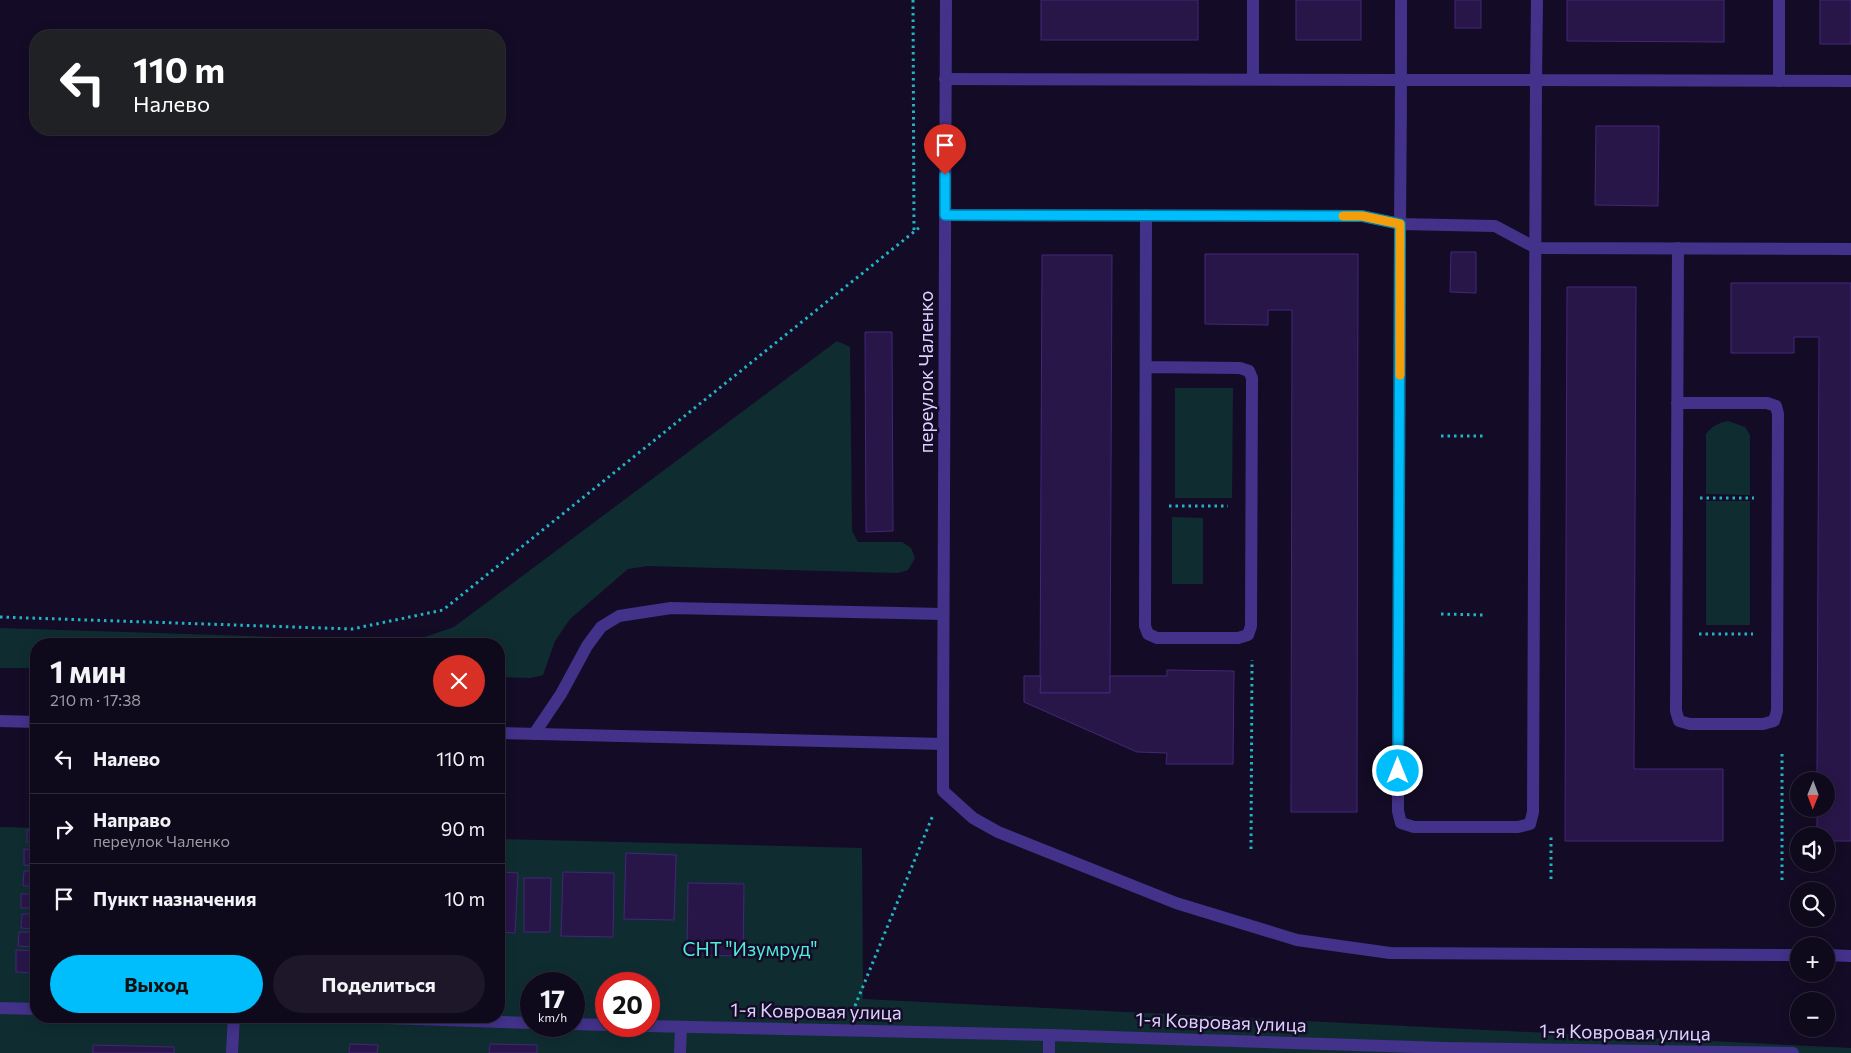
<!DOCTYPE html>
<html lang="ru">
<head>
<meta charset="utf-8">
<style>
	:root { --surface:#0f091c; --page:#1d1729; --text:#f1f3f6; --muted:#9b9aa3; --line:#2f2a3b; --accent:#00befc }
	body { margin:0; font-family:Commissioner,sans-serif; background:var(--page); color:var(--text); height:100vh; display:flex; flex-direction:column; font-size:19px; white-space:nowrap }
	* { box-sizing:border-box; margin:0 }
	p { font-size:16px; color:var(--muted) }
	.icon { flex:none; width:28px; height:28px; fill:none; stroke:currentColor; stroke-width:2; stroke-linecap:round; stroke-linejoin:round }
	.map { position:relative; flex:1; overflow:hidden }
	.side { position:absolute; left:30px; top:638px; width:475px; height:385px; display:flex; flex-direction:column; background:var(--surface); border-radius:20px; box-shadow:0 2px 12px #0003,0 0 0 1px var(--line) }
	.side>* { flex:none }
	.banner { position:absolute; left:30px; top:30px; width:475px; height:105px; border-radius:20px; box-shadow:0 2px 12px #0003,0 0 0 1px var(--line); background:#202124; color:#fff; overflow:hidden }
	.needle { width:32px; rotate:181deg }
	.buttons { position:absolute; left:1790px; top:772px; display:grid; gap:10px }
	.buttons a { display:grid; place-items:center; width:45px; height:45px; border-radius:50%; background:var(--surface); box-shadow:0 2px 12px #0003,0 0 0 1px var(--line); font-size:25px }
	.speed { position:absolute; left:520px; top:972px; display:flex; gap:10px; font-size:25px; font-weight:700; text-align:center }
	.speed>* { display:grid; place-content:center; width:65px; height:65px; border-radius:50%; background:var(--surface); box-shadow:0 2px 12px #0003,0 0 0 1px var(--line); line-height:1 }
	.speed small { font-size:12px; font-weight:400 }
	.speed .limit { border:8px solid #d22; background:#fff; color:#111 }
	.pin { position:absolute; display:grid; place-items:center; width:42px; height:42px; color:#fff; margin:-51px -21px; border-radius:50% 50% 50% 0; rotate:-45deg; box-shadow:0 0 5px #0007 }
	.pin .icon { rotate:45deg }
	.me { position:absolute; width:55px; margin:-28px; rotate:0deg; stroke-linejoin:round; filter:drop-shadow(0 0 4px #0008) }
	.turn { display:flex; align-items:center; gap:18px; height:105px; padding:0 20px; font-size:22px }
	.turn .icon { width:65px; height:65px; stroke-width:2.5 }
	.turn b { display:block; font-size:35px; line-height:42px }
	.round { display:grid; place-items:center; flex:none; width:52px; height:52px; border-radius:26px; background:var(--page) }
	.head { display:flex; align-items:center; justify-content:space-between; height:85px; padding:0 20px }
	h1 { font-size:30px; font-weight:700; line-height:38px }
	.action { display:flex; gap:10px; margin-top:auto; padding:10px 20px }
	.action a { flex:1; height:58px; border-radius:30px; background:var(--accent); color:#111; font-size:20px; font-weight:700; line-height:58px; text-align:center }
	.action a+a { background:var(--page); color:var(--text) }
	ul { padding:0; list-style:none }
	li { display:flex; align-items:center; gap:15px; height:70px; padding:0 20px; border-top:1px solid var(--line) }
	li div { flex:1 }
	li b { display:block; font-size:19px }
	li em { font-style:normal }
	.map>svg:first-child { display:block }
	.green { fill:#0f2d31; fill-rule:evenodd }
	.building { fill:#281649; stroke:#422678 }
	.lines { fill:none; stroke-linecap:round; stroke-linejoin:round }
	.path { stroke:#21b5c3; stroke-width:3; stroke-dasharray:2.5 4; stroke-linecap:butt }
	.lane { stroke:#42328a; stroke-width:12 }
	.street { stroke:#42328a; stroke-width:12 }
	.route-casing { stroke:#007ca4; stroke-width:12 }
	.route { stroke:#00befc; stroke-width:9 }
	.slow { stroke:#f59e0b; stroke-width:9 }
	.labels { text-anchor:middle; stroke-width:5; stroke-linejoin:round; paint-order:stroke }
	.street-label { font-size:19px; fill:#ddd1ff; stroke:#140c26 }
	.park-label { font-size:19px; fill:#50ecdc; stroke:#140c26 }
</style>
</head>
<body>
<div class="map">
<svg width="1851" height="1053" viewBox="0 0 1851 1053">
	<rect width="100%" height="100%" fill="#140c26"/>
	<g class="green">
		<polygon points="837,341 850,347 852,531 858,542 902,542 911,548 915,558 908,570 898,573 648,566 628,569 570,619 555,641 543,675 530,678 499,677 499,644 36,644 36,668 0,668 0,628 371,640 422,638 454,627"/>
		<polygon points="1175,388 1233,388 1232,498 1175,498"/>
		<path d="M1728 421 1745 427 1750 435V495L1706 494V434C1712 426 1718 423 1728 421Z"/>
		<rect x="1706" y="501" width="44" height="124"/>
		<polygon points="1172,517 1203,518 1203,584 1172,584"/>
		<path d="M0 827 36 828V1016H499V839L862 848 863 999 1851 1048V1053H0ZM531 984H574V1026H531ZM606 984H649V1026H606Z"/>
	</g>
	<g class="building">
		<rect x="1041" y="0" width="157" height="40"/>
		<rect x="1296" y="0" width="65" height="40"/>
		<rect x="1455" y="0" width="26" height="28"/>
		<polygon points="1567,0 1724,0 1724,42 1567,41"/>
		<rect x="1820" y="0" width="31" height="44"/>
		<polygon points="1596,126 1659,126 1658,206 1595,205"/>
		<polygon points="1451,252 1476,252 1476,293 1450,292"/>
		<polygon points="1205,254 1358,254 1357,812 1291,812 1292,310 1268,310 1268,325 1205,324"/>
		<polygon points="1042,255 1112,255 1110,693 1040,693"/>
		<polygon points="1731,283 1851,283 1851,841 1826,841 1826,836 1817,836 1817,809 1826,809 1826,781 1817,781 1819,337 1794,337 1794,353 1731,353"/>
		<polygon points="1567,287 1636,287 1634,769 1723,769 1723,841 1565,841"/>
		<polygon points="865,332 892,332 893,531 866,532"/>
		<polygon points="1167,670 1234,671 1233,764 1166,764 1167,753 1137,752 1024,702 1024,676 1041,676 1040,693 1110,693 1110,676 1167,676"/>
		<rect x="27" y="830" width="9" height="12"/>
		<polygon points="24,849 36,850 36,866 24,865"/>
		<polygon points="626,853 676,855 674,920 624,919"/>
		<polygon points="24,871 36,871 36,886 23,886"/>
		<polygon points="499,872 518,873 515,933 499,932"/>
		<polygon points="563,872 614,873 613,937 561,936"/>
		<polygon points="524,878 551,878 550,932 524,932"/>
		<polygon points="688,883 744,884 743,956 687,955"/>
		<rect x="21" y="894" width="15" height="14"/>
		<polygon points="22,914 36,914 36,929 21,928"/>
		<polygon points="19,932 36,932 36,947 18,946"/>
		<polygon points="16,950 36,951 36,973 16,972"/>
		<polygon points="350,1044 378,1045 377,1053 349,1053"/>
		<polygon points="490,1044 537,1045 537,1053 489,1053"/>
		<polygon points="93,1045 174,1047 174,1053 93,1053"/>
	</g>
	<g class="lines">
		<g class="path">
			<polyline points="913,0 914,231"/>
			<polyline points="1441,436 1486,436"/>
			<polyline points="1700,498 1754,498"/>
			<polyline points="1169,506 1228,506"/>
			<polyline points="1441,614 1485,615"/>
			<polyline points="0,617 352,629 443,610 920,227"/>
			<polyline points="1699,634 1753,634"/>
			<polyline points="1251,849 1252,660"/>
			<polyline points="1551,879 1551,835"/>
			<polyline points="1782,880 1782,754"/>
			<polyline points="855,1006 933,815"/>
		</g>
		<g class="lane">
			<polyline points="1537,0 1536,80 1851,81"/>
			<path d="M945 79 1401 80H1536L1533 812 1530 824 1518 827H1414L1401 823 1398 811 1400 234V224C1401 149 1401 75 1401 0"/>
			<polyline points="1253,79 1253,0"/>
			<polyline points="1779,81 1779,0"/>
			<polyline points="945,215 1362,216 1400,224 1495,226 1536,248 1851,249"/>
			<polyline points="1146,367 1240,368 1249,371 1252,378 1251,626 1248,635 1238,638 1157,638 1148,634 1145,626 1146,215"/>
			<path d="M1677 403H1767L1776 406 1778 414 1777 711 1774 721 1763 724H1690L1679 721 1676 711C1676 557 1677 403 1678 248"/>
			<polyline points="534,734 561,694 587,646 601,627 619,616 671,608 943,614"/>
			<polyline points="943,744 943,791 973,818 998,832 1176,903 1297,940 1390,953 1799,955"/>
			<polyline points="1826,955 1851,956"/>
		</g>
		<g class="street">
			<polyline points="0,721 36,722"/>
			<polyline points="499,733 943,744 946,0"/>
			<polyline points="0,1008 36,1009"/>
			<polyline points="328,1016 531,1023"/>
			<polyline points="574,1024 606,1025"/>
			<polyline points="647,1026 1049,1035 1445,1048 1793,1053"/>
			<polyline points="232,1053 234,1016"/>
			<polyline points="680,1053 681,1027"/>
			<polyline points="1049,1053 1049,1035"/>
		</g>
	</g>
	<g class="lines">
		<defs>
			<polyline id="route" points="945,175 945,215 1362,216 1400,224 1398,771"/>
		</defs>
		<use href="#route" class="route-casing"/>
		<use href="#route" class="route"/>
		<polyline class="slow" points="1343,216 1362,216 1400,224 1400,375"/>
	</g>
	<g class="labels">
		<g class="street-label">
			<text transform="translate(926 372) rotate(-90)" y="7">переулок Чаленко</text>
			<text transform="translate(816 1011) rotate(1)" y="7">1-я Ковровая улица</text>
			<text transform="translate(1221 1022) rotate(2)" y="7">1-я Ковровая улица</text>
			<text transform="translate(1625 1032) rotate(1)" y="7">1-я Ковровая улица</text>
		</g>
		<g class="park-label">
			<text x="750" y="956">СНТ "Изумруд"</text>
		</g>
	</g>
</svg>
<div class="buttons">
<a><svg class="needle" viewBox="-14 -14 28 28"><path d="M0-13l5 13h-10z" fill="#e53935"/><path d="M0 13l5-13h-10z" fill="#9b9aa3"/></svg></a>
<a><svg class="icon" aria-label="sound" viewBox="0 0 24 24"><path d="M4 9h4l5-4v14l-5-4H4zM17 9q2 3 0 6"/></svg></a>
<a><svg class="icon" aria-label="search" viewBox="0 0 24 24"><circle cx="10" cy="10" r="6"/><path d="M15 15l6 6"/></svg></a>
<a>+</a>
<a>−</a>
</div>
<div class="speed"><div>17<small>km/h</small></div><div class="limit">20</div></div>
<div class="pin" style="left:945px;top:175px;background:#d93025"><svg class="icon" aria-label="arrive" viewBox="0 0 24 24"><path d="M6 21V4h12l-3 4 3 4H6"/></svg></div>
<svg class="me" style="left:1398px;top:771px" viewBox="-20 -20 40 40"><circle r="17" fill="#00befc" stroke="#fff" stroke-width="3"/><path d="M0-11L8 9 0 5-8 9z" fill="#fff"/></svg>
<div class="banner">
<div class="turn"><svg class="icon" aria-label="left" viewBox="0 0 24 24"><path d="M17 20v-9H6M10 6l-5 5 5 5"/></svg><div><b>110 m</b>Налево</div></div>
</div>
<section class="side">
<div class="head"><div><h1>1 мин</h1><p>210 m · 17:38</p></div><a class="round" style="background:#d93025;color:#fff"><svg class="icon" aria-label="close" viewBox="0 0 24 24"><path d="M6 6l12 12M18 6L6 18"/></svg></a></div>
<ul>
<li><svg class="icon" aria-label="left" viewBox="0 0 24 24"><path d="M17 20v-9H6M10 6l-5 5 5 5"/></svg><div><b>Налево</b></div><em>110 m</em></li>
<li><svg class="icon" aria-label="right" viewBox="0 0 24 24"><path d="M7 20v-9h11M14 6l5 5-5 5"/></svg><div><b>Направо</b><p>переулок Чаленко</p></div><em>90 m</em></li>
<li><svg class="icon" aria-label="arrive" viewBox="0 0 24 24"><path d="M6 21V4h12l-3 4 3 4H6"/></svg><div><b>Пункт назначения</b></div><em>10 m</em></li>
</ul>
<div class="action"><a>Выход</a><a>Поделиться</a></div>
</section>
</div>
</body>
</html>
